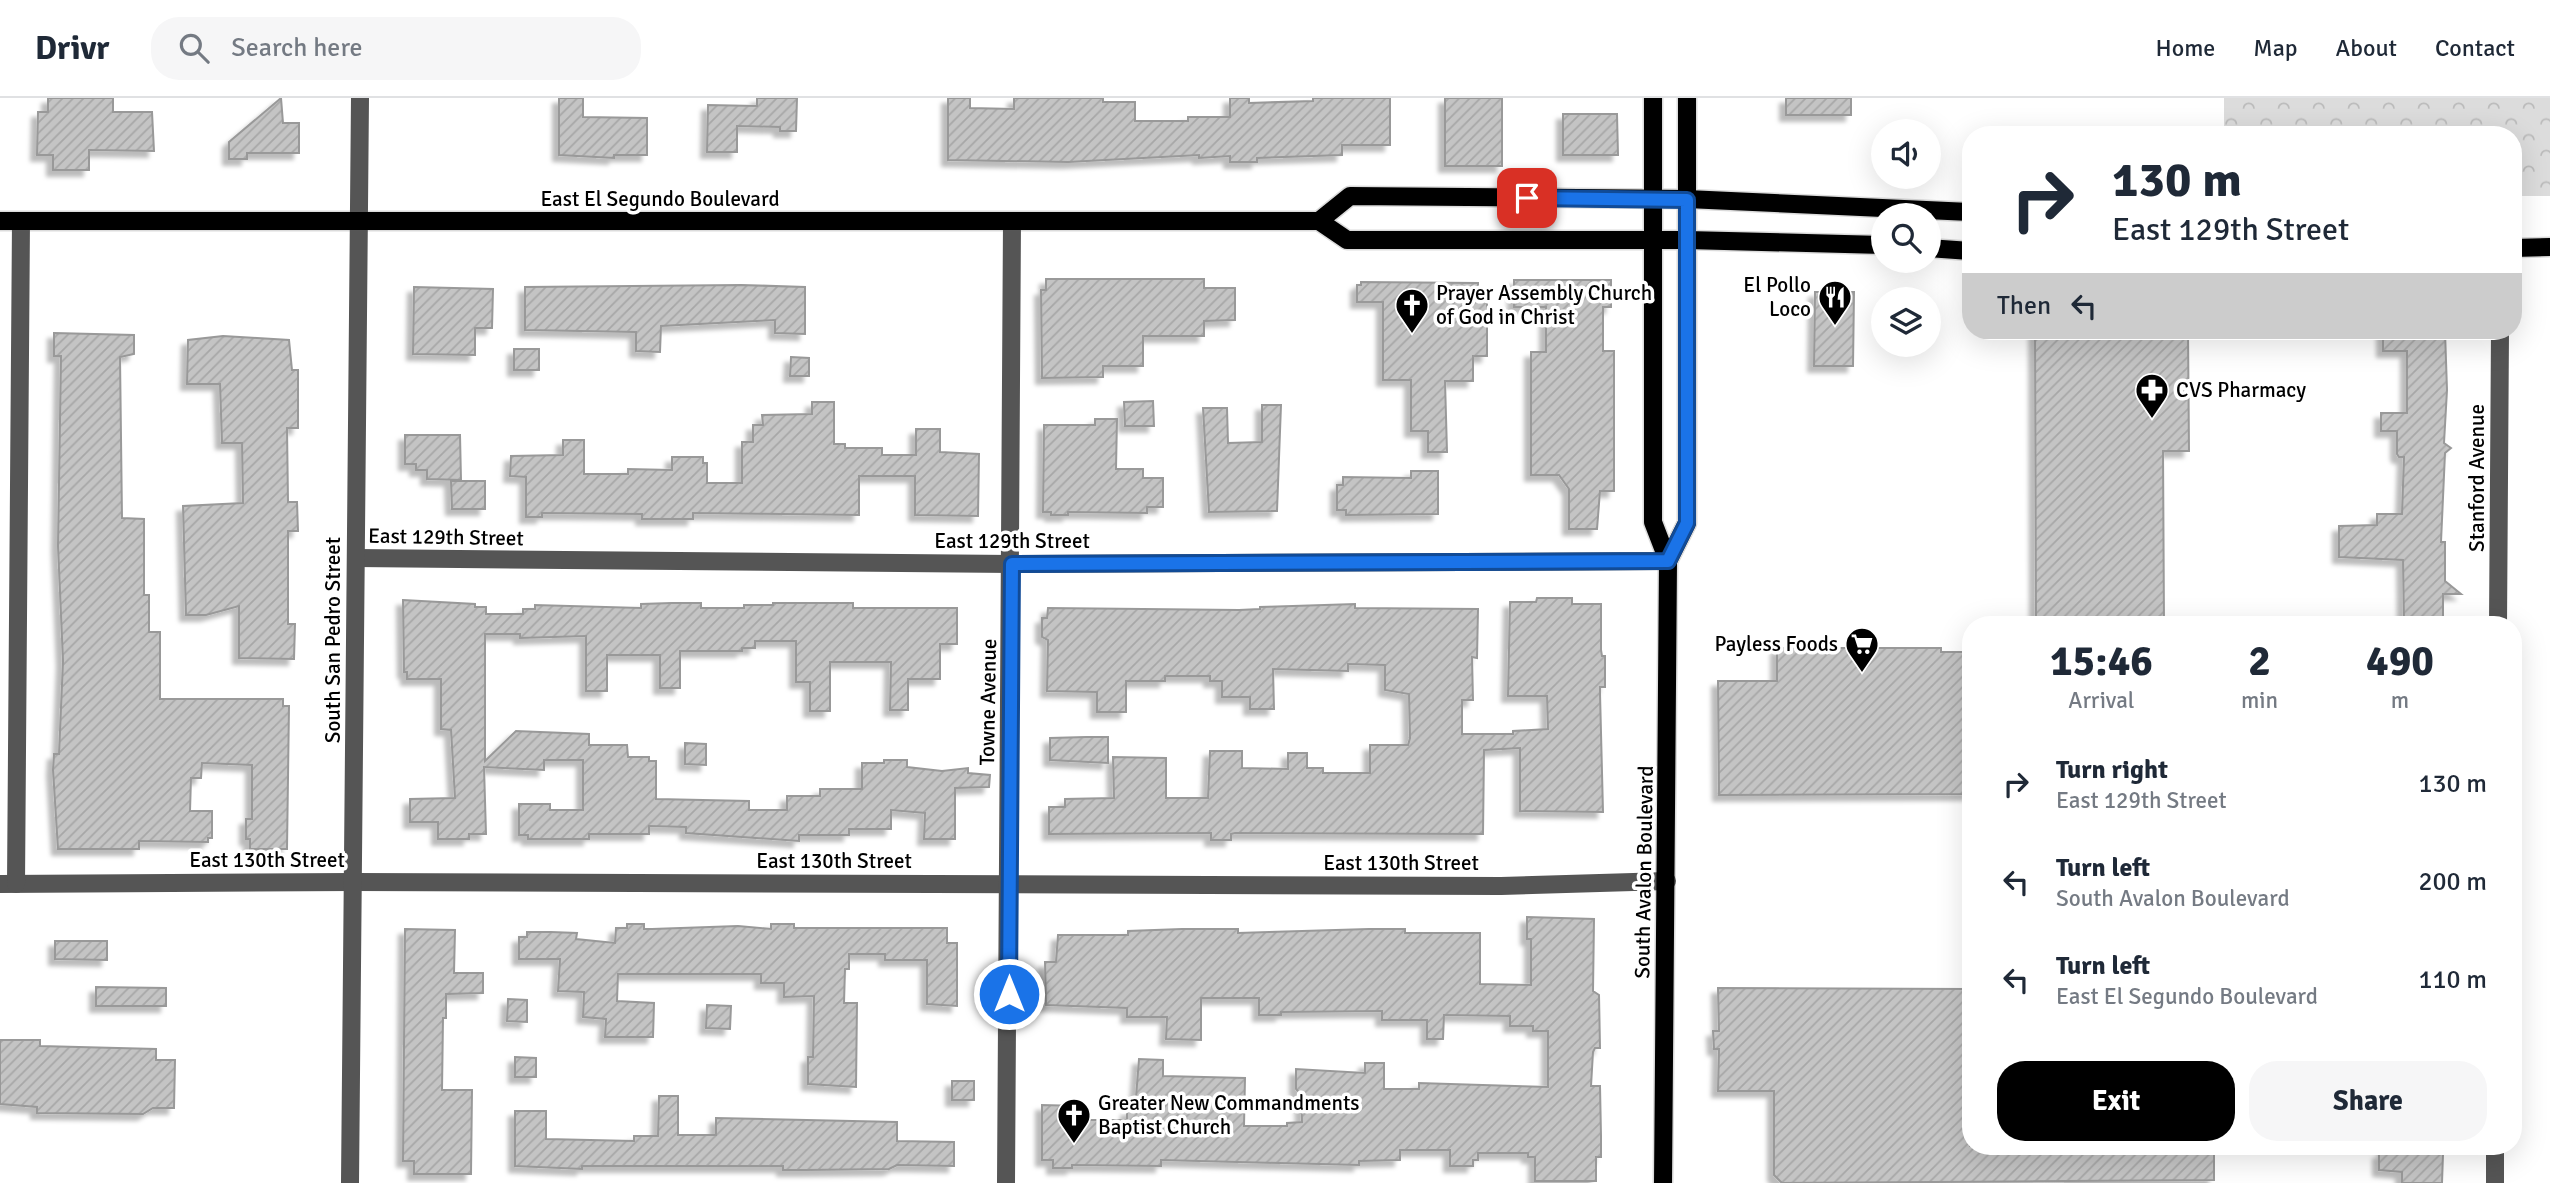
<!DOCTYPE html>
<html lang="en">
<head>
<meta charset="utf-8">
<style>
	:root { --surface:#fff; --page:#f6f6f7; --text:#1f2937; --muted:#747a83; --line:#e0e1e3; --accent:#000 }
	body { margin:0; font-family:Signika,sans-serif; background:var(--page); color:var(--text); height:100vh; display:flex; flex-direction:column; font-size:26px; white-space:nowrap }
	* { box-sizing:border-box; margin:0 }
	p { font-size:23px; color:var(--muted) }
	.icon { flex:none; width:38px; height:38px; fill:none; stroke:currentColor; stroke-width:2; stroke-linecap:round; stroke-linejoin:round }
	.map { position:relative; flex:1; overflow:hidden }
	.panel { position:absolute; left:1962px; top:518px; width:560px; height:539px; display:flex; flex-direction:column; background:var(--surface); border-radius:28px; box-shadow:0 7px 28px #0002 }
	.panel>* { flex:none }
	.hud { position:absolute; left:1962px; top:28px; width:560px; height:214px; border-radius:28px; box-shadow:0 7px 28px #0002; background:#fff; color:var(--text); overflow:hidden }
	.buttons { position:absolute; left:1871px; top:21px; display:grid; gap:14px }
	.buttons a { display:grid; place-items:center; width:70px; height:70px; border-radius:50%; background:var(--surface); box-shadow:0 7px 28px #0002; font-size:35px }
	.pin { position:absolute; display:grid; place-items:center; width:60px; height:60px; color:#fff; margin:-30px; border-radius:14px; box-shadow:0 4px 10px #0006 }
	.me { position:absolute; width:77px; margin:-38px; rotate:0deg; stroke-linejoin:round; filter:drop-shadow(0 0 5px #0008) }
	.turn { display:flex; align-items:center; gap:24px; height:147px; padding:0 35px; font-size:32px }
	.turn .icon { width:91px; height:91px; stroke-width:2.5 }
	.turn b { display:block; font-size:49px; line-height:60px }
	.then { display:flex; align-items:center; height:66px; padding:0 35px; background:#0003; gap:14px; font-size:26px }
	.eta { display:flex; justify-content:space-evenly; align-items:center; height:119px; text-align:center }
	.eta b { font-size:42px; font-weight:700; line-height:49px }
	.primary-button { display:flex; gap:14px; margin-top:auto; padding:14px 35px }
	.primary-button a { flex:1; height:80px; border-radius:28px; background:var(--accent); color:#fff; font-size:28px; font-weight:700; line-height:80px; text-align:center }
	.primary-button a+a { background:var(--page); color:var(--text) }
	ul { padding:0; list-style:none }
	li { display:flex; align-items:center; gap:21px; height:98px; padding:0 35px }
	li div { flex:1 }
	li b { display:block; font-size:26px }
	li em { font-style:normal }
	header { display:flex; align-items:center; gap:42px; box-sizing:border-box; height:98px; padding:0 35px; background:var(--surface); border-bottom:2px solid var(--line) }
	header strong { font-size:33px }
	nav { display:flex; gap:38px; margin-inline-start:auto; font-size:24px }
	.search { width:490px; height:63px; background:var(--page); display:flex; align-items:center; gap:18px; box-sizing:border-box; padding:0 24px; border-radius:28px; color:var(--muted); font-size:26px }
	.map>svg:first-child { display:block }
	.park { fill:url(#park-crowns) }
	.building { fill:url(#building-hatch); stroke:#999; stroke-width:2; filter:url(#shadow) }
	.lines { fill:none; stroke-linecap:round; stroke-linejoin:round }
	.major-casing { stroke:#dbdbdb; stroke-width:21 }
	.minor { stroke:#555; stroke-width:18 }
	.major { stroke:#000; stroke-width:18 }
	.route-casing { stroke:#114b97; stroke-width:18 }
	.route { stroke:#1a73e8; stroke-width:12 }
	.labels { text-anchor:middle; stroke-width:7; stroke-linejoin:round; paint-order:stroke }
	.street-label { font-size:21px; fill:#000; stroke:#fff }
	.poi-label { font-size:21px; fill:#000; stroke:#fff; text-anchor:start }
</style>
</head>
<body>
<header>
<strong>Drivr</strong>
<div class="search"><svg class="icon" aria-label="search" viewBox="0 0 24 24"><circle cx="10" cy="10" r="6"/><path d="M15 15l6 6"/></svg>Search here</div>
<nav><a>Home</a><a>Map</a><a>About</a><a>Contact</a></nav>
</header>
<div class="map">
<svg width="2550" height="1085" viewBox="0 0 2550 1085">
	<defs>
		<pattern id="park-crowns" width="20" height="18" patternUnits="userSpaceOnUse" patternTransform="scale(1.75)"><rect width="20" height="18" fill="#dcdcdc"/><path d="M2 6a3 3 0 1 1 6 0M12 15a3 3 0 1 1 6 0" fill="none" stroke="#bbb"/></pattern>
		<pattern id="building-hatch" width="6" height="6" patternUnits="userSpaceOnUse" patternTransform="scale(1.75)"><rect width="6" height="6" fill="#c4c4c4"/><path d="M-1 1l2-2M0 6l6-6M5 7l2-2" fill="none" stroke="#a7a7a7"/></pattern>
		<filter id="shadow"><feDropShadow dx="-6" dy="6" stdDeviation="2" flood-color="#0004"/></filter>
	</defs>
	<rect width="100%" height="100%" fill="#fff"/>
	<polygon class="park" points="2224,0 2550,0 2550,98 2513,98 2513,37 2224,37"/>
	<g class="building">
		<polygon points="48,0 113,0 113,14 152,14 154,53 89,52 89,72 53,72 53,57 37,57 38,14 48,14"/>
		<polygon points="281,0 283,25 299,25 299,55 247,55 247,61 229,61 229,44"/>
		<polygon points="559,0 583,0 583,19 647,20 647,57 614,57 614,60 559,57"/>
		<polygon points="757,0 797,0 796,33 780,33 780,29 737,28 737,54 707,54 708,7 757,8"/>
		<polygon points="948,0 970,0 970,10 1014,11 1014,0 1103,0 1103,4 1135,4 1135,23 1188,23 1188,19 1230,19 1230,0 1249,0 1249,5 1313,3 1313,0 1390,0 1390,47 1342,47 1342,57 1257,60 1257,64 1230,64 1230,58 1199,60 1199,57 1068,64 948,62"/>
		<rect x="1445" y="0" width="57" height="68"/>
		<rect x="1786" y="0" width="65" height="17"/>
		<polygon points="1563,16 1617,16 1618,57 1563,57"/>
		<polygon points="1046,181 1204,181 1204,190 1235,190 1235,222 1204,223 1204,238 1143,238 1143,268 1103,268 1103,279 1042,280 1041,192 1046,192"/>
		<polygon points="1514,182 1611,182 1611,209 1603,209 1603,253 1614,253 1614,393 1600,393 1597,431 1569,431 1569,391 1559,377 1531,377 1531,254 1546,254 1546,209 1514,209"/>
		<polygon points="1361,184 1478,185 1478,195 1487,195 1487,258 1473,258 1473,283 1445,283 1447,354 1428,354 1428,333 1411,333 1411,282 1383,282 1383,204 1357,204 1357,187 1361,187"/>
		<polygon points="741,187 805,189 805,236 775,235 775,222 661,228 660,254 636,253 636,234 525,232 525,189"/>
		<polygon points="414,189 493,191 492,230 475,230 475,257 413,256"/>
		<polygon points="1815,194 1854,194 1853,268 1814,268"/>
		<polygon points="2035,233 2188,233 2189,353 2163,353 2164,527 2036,527"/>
		<polygon points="2383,233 2445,233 2447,292 2444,345 2451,350 2445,355 2441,444 2445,444 2445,483 2461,496 2443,496 2443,527 2404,527 2403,462 2339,459 2339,428 2377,427 2377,416 2402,416 2404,359 2399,359 2397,356 2397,333 2381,333 2381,315 2407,315 2407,253 2383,253"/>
		<polygon points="54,235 134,237 134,256 120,259 122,420 144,421 144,497 149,497 149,534 160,534 160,601 283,601 283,608 289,608 287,751 250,751 250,741 246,741 246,721 252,721 252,667 202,665 201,680 191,680 190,713 212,713 212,740 208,740 208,744 139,743 139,751 58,751 53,672 54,656 59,656 63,563 58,448 61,258 54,258"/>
		<polygon points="223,238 289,242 292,272 298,272 298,330 287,330 288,404 297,404 298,433 288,433 288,526 295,526 294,561 239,560 239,508 206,517 186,517 183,408 243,405 242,345 222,345 220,286 187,286 188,242"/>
		<rect x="514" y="251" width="25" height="21"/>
		<polygon points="791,259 809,260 809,278 790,278"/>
		<polygon points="1153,303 1154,328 1125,328 1124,304"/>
		<polygon points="812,304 834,304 834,346 845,346 845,350 882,350 882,357 916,357 916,331 940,331 940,354 979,356 978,418 915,417 915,378 859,378 859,417 693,415 693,421 642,421 642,416 542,415 542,419 526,419 526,379 510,378 511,358 563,357 563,342 584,342 584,376 628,376 628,371 672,372 672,359 703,359 703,365 707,365 707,385 742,385 742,344 753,344 753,327 763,327 762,317 812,316"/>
		<polygon points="1262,307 1281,307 1277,413 1209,414 1203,310 1227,310 1228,345 1262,344"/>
		<polygon points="1095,321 1117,321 1116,371 1143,371 1143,380 1163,380 1163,409 1147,409 1147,415 1068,414 1068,417 1051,417 1051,414 1043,414 1044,327 1095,327"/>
		<polygon points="405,337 460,337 461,382 427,381 427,372 416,372 416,366 405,366"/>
		<polygon points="1411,373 1438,373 1438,416 1346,417 1346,412 1337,412 1337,387 1343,387 1343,379 1411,380"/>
		<polygon points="451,383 485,383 485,411 452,411"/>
		<polygon points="1537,500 1572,500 1572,506 1601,506 1601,552 1602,558 1605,558 1605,589 1600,589 1600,595 1603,714 1520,713 1520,650 1484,652 1483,736 1235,735 1231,736 1231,742 1211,742 1211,735 1049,736 1049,709 1065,709 1065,701 1114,700 1113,659 1166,660 1166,700 1208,700 1210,653 1242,653 1242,670 1288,671 1288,655 1307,655 1307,670 1323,670 1323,675 1370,675 1370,647 1408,647 1410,640 1409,596 1385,592 1385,567 1348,566 1348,573 1273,571 1274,611 1250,611 1250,599 1222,599 1222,583 1210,583 1210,578 1165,578 1165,583 1126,583 1126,614 1097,614 1097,594 1047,593 1048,542 1042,539 1042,520 1047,520 1048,510 1239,512 1260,511 1260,509 1355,506 1355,510 1478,511 1477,560 1472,559 1473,602 1462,602 1462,636 1513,636 1513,633 1548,631 1547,598 1508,598 1510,504 1536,504"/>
		<polygon points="403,502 475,506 475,509 486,509 486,516 523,516 523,511 535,511 535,507 641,510 641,506 672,505 701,505 701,510 744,510 744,507 773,507 773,505 853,505 853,510 957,510 957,546 940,546 940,581 908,581 908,612 890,612 891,564 830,564 830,613 810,613 810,584 796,584 796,543 755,543 755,550 742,550 742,553 680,553 680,590 660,590 660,557 607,557 607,593 586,593 586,538 520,540 520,536 485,536 485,663 516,633 589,636 589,647 627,647 628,659 649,659 649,663 656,663 656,701 749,703 749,712 787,712 787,698 820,698 820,691 862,691 862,665 884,665 884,662 907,662 907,669 942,673 968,670 968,675 990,677 989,689 955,690 955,741 924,741 925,715 891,712 891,731 849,731 849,737 799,737 799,743 686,735 686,729 649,728 649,736 589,736 589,741 528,741 528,737 519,737 519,706 550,706 550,712 583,712 583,662 544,662 544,672 484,669 486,736 469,736 469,741 438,741 438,724 410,724 410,701 455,700 451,632 441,631 441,581 407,581 407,574 404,574"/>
		<polygon points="1777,550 1941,550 1941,554 1970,554 1970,696 1719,697 1718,583 1777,583"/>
		<polygon points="1086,639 1108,639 1108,665 1050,662 1050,640"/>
		<polygon points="685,645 706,646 706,667 685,666"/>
		<polygon points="1527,819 1594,821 1593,893 1599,897 1600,950 1595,950 1593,954 1591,988 1600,988 1601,1038 1601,1059 1596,1059 1596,1083 1535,1083 1535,1059 1528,1059 1528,1055 1478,1055 1478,1062 1473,1062 1473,1068 1450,1068 1450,1052 1400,1052 1400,1062 1359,1063 1359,1067 1161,1062 1161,1068 1072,1067 1072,1070 1053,1070 1053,1062 1042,1062 1042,1007 1081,1008 1081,1022 1127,1022 1127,1012 1135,1012 1139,961 1163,962 1163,978 1245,980 1244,1028 1287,1028 1287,1025 1302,1024 1301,997 1296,991 1296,971 1365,975 1365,965 1384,965 1384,991 1419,991 1419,985 1548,989 1548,933 1533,933 1533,928 1510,928 1510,918 1444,917 1443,941 1427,941 1427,922 1382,922 1382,913 1281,914 1281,917 1259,917 1259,900 1201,900 1201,942 1166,941 1167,919 1127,919 1127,910 1046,907 1045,864 1056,864 1058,837 1128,837 1128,833 1182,831 1238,831 1238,835 1369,831 1405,831 1405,835 1480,835 1480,886 1531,887 1531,841 1527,841"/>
		<polygon points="627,826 644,826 644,831 652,831 738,828 771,831 771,826 794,826 794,830 947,830 947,845 957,845 957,908 927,906 927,862 885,862 885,856 849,856 849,871 845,871 844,905 857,905 856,989 808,986 808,959 813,959 814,898 784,899 784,885 761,885 761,876 618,876 617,903 654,905 653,939 605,939 606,921 583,919 584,894 558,893 560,861 519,861 519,839 527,839 527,834 551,834 577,835 576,841 615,845 616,830 627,830"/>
		<polygon points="405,831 455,832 454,875 483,875 483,895 446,896 446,920 443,920 442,992 472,992 471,1076 414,1076 414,1063 403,1063"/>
		<polygon points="55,843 107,843 107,862 55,861"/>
		<polygon points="96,889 166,890 166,908 96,908"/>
		<polygon points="1718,890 1970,891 1970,1048 2214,1048 2214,1082 1782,1085 1774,1077 1774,993 1718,993 1719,951 1714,951 1713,933 1719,933"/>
		<polygon points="508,901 527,902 527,924 507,923"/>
		<polygon points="707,907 731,908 730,931 706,930"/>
		<polygon points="0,942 40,942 40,948 156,951 156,962 175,962 174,1010 153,1010 143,1016 37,1015 37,1009 0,1006"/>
		<polygon points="515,959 536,960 536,979 515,979"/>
		<rect x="952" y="983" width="22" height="19"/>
		<polygon points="659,998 678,998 678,1037 716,1037 716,1020 897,1024 897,1043 954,1044 954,1068 897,1067 889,1071 805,1072 783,1072 783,1068 582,1068 582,1071 515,1068 515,1013 546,1013 546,1041 634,1043 634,1038 658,1038"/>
		<polygon points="2384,1048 2439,1048 2439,1056 2443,1056 2442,1085 2402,1085 2402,1074 2379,1072 2379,1055 2384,1055"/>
	</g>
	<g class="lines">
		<defs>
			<g id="major">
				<polyline points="1653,0 1653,424 1668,463 1663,1085"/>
				<polyline points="0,123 1319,123 1347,142 1687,142 1883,147"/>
				<polyline points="1319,123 1350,98 1687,101 1970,114"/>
				<polyline points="1928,150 1970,153"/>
				<polyline points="2513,150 2550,149"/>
				<polyline points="1668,463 1687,425 1687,0"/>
			</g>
		</defs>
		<use href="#major" class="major-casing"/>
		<g class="minor">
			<polyline points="356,460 1012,466 1668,463"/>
			<polyline points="2498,527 2500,233"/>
			<polyline points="0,786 353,784 1501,788 1667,783"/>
			<polyline points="16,786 21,123"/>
			<polyline points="350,1085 360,0"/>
			<polyline points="1006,1085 1012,123"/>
			<polyline points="2495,1085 2495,1048"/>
		</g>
		<use href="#major" class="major"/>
	</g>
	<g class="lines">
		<defs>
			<polyline id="route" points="1009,896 1012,466 1668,463 1687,425 1687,102 1527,100"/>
		</defs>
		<use href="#route" class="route-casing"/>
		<use href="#route" class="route"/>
	</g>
	<defs>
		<symbol id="restaurant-pin" viewBox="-11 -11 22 30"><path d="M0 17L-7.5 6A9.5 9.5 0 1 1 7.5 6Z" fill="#000" stroke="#fff"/><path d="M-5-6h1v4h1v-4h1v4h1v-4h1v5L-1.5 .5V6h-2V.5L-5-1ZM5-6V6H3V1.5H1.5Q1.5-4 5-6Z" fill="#fff"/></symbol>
		<symbol id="church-pin" viewBox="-11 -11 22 30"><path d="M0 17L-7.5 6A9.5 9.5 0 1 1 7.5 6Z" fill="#000" stroke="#fff"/><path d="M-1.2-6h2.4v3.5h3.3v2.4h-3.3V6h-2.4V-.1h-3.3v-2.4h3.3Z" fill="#fff"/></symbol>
		<symbol id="pharmacy-pin" viewBox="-11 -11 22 30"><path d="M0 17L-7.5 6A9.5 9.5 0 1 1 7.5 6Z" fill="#000" stroke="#fff"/><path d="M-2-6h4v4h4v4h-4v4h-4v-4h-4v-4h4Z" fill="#fff"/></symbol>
		<symbol id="supermarket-pin" viewBox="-11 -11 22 30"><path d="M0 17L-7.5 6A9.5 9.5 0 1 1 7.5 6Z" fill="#000" stroke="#fff"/><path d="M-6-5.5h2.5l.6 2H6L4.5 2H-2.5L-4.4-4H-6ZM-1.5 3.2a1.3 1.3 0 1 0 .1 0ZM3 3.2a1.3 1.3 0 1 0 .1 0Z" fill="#fff"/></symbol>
	</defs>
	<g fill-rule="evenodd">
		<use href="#restaurant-pin" x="1816" y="180" width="38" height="52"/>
		<use href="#church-pin" x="1393" y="188" width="38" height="52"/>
		<use href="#pharmacy-pin" x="2133" y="273" width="38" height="52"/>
		<use href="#supermarket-pin" x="1843" y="527" width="38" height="52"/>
		<use href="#church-pin" x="1055" y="998" width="38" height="52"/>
	</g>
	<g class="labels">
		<g class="street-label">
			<text x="660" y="108">East El Segundo Boulevard</text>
			<text transform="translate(2477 380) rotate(-90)" y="7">Stanford Avenue</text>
			<text transform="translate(446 439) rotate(1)" y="7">East 129th Street</text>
			<text x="1012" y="450">East 129th Street</text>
			<text transform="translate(333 542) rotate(-90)" y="7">South San Pedro Street</text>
			<text transform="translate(988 604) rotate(-89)" y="7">Towne Avenue</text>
			<text x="267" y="769">East 130th Street</text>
			<text x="834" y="770">East 130th Street</text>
			<text x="1401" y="772">East 130th Street</text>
			<text transform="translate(1644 774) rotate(-89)" y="7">South Avalon Boulevard</text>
		</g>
		<g class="poi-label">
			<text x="1811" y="194" text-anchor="end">El Pollo<tspan x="1811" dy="24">Loco</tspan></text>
			<text x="1436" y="202">Prayer Assembly Church<tspan x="1436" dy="24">of God in Christ</tspan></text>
			<text x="2176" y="299">CVS Pharmacy</text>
			<text x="1838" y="553" text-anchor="end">Payless Foods</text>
			<text x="1098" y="1012">Greater New Commandments<tspan x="1098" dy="24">Baptist Church</tspan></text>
		</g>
	</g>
</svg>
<div class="buttons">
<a><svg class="icon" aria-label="sound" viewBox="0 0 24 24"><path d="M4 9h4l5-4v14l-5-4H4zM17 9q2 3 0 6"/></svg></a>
<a><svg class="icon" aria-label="search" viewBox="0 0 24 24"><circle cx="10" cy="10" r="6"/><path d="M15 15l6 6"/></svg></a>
<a><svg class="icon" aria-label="layers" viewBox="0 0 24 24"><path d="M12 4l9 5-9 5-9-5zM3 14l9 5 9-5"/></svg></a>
</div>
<div class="pin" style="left:1527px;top:100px;background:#d93025"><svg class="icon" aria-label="arrive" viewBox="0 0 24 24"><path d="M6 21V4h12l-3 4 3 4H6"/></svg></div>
<svg class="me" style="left:1009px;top:896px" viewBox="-20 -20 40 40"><circle r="17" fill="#1a73e8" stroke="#fff" stroke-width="3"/><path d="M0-11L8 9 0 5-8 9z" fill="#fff"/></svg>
<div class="hud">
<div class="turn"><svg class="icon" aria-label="right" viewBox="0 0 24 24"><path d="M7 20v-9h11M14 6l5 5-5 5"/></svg><div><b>130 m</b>East 129th Street</div></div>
<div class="then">Then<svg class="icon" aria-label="left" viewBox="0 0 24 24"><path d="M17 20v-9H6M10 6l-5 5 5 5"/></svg></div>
</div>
<section class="panel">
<div class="eta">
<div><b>15:46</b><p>Arrival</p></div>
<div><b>2</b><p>min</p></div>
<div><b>490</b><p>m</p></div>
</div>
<ul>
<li><svg class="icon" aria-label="right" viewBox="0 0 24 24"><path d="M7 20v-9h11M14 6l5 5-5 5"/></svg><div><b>Turn right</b><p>East 129th Street</p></div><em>130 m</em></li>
<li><svg class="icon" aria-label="left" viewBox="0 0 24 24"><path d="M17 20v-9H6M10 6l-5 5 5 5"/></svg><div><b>Turn left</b><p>South Avalon Boulevard</p></div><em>200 m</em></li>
<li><svg class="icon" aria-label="left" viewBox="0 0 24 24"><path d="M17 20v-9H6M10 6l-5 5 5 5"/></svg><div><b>Turn left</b><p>East El Segundo Boulevard</p></div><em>110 m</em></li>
</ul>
<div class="primary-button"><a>Exit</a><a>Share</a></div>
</section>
</div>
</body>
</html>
